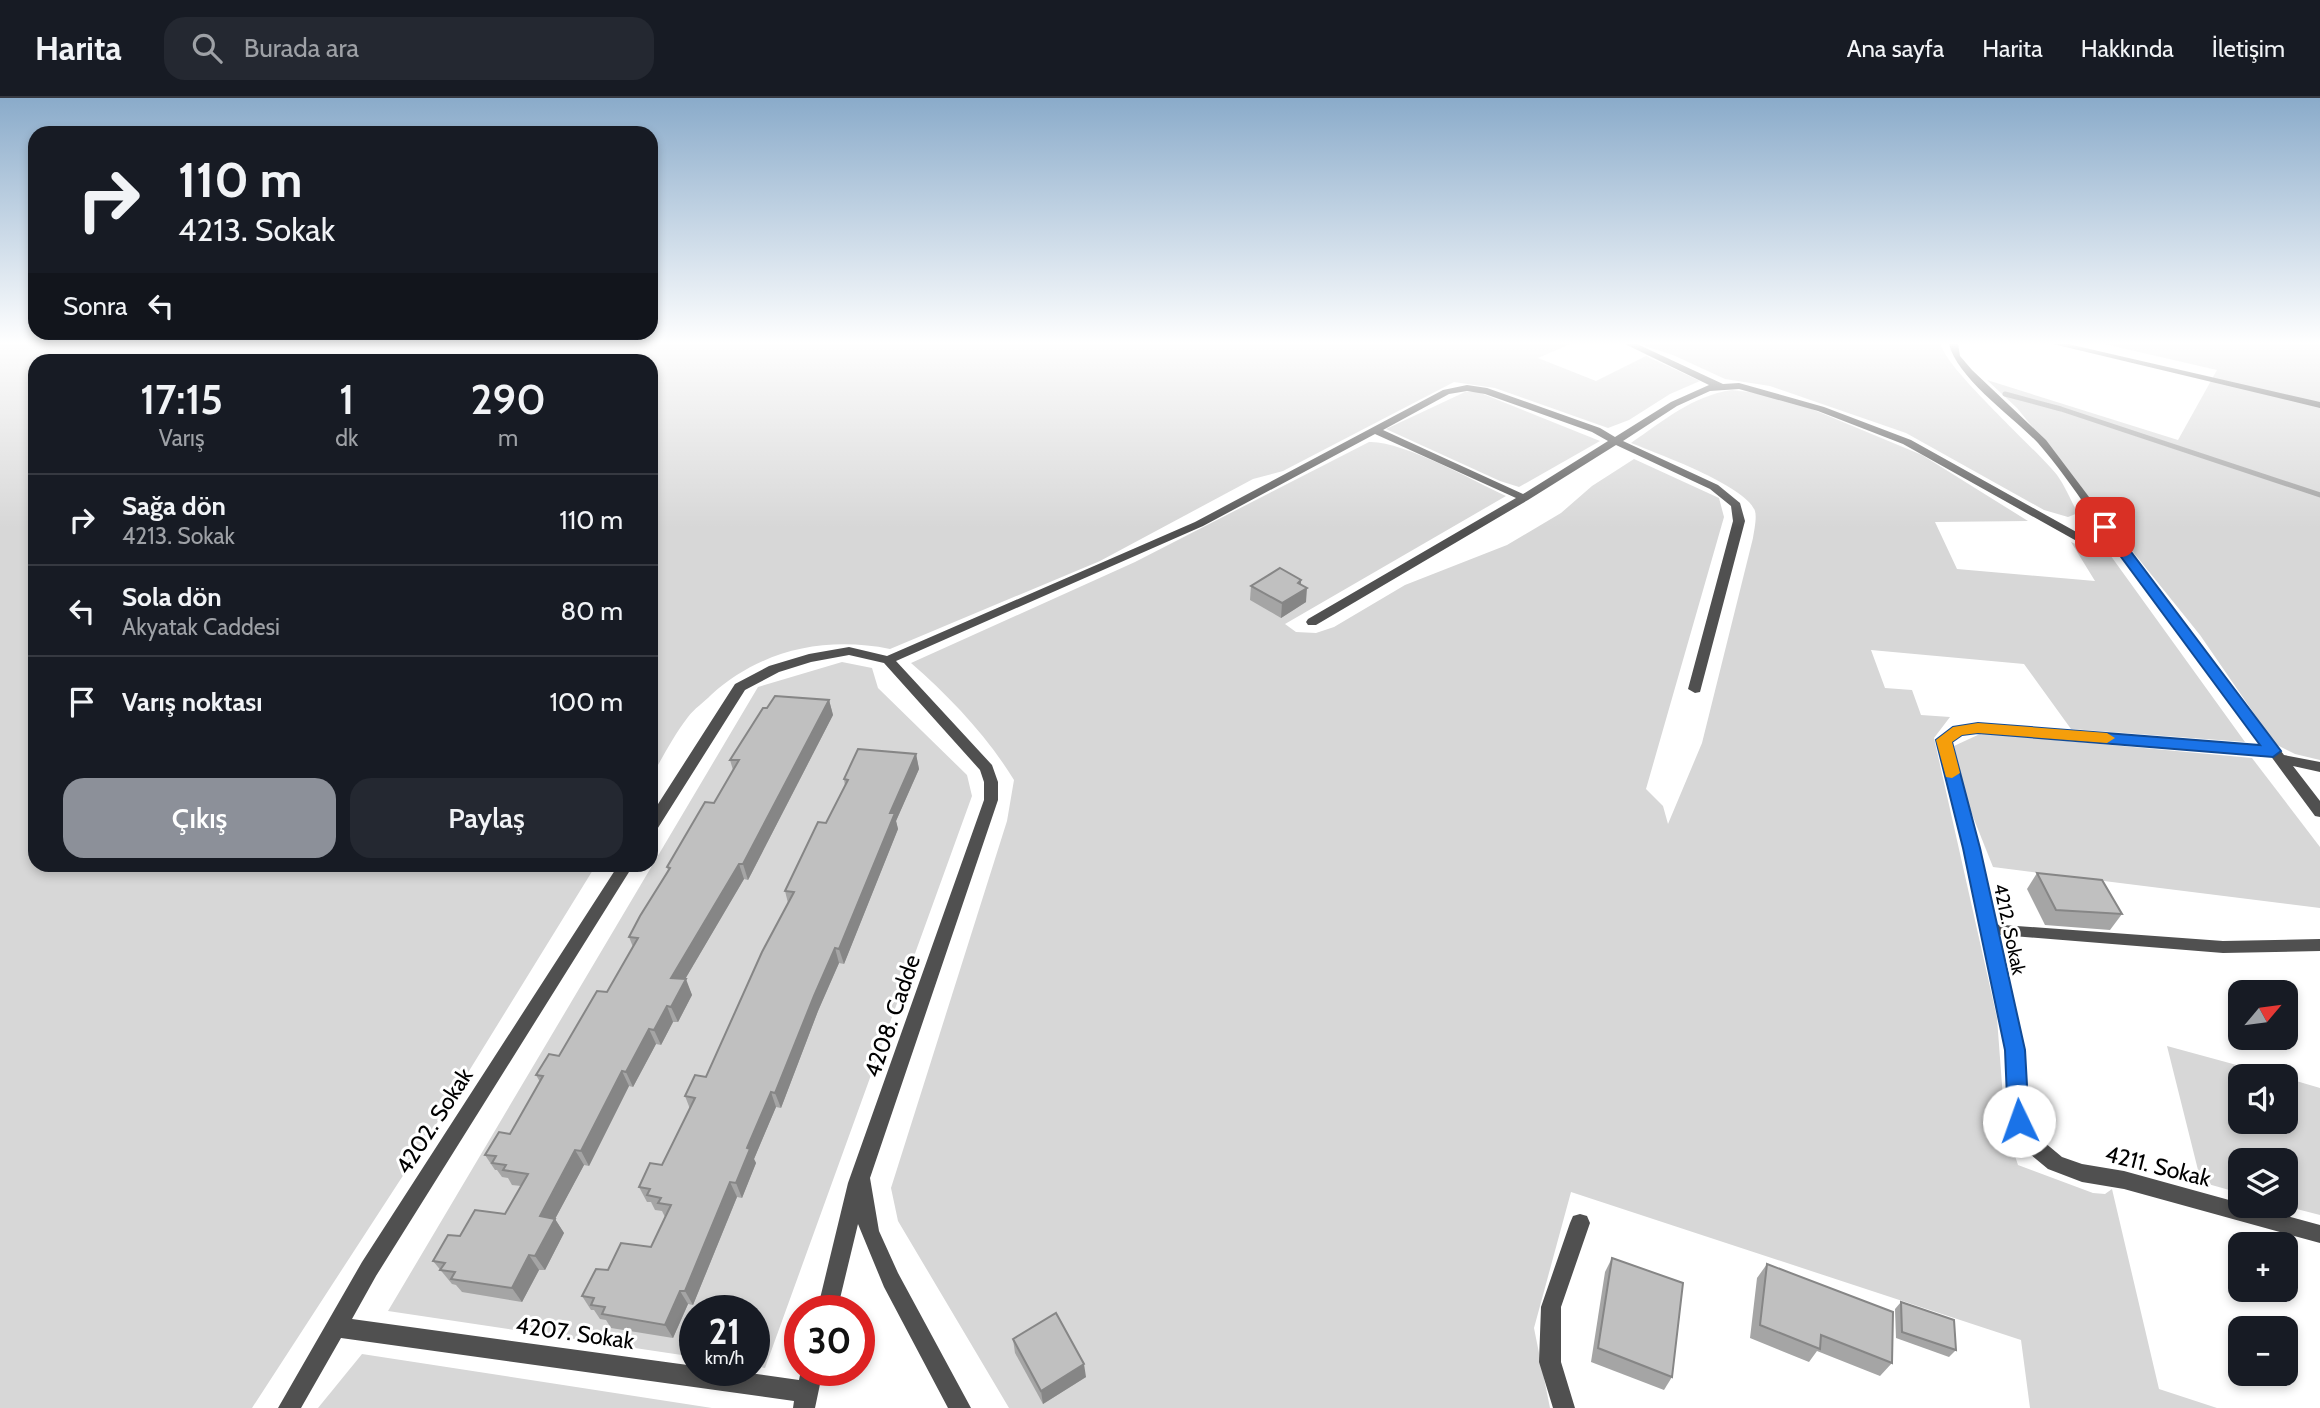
<!DOCTYPE html>
<html lang="tr">
<head>
<meta charset="utf-8">
<style>
	:root { --surface:#171b24; --page:#242831; --text:#f1f3f6; --muted:#9ea1a6; --line:#363941; --accent:#8c9099 }
	body { margin:0; font-family:Cabin,sans-serif; background:var(--page); color:var(--text); height:100vh; display:flex; flex-direction:column; font-size:26px; white-space:nowrap }
	* { box-sizing:border-box; margin:0 }
	p { font-size:23px; color:var(--muted) }
	.icon { flex:none; width:38px; height:38px; fill:none; stroke:currentColor; stroke-width:2; stroke-linecap:round; stroke-linejoin:round }
	.map { position:relative; flex:1; overflow:hidden }
	.panel { position:absolute; left:28px; top:256px; width:630px; height:518px; display:flex; flex-direction:column; background:var(--surface); border-radius:21px; box-shadow:0 4px 10px #0003 }
	.panel>* { flex:none }
	.banner { position:absolute; left:28px; top:28px; width:630px; height:214px; border-radius:21px; box-shadow:0 4px 10px #0003; background:#171b24; color:var(--text); overflow:hidden }
	.needle { width:46px; rotate:61deg }
	.fabs { position:absolute; left:2228px; top:882px; display:grid; gap:14px }
	.fabs a { display:grid; place-items:center; width:70px; height:70px; border-radius:14px; background:var(--surface); box-shadow:0 4px 10px #0003; font-size:35px }
	.speed { position:absolute; left:679px; top:1197px; display:flex; gap:14px; font-size:35px; font-weight:700; text-align:center }
	.speed>* { display:grid; place-content:center; width:91px; height:91px; border-radius:50%; background:var(--surface); box-shadow:0 4px 10px #0003; line-height:1 }
	.speed small { font-size:18px; font-weight:400 }
	.speed .limit { border:10px solid #d22; background:#fff; color:#111 }
	.pin { position:absolute; display:grid; place-items:center; width:60px; height:60px; color:#fff; margin:-30px; border-radius:14px; box-shadow:0 4px 10px #0006 }
	.me { position:absolute; width:77px; margin:-38px; rotate:357deg; stroke-linejoin:round; filter:drop-shadow(0 0 5px #0008) }
	.turn { display:flex; align-items:center; gap:24px; height:147px; padding:0 35px; font-size:32px }
	.turn .icon { width:91px; height:91px; stroke-width:2.5 }
	.turn b { display:block; font-size:49px; line-height:60px }
	.then { display:flex; align-items:center; height:66px; padding:0 35px; background:#0003; gap:14px; font-size:26px }
	.eta { display:flex; justify-content:space-evenly; align-items:center; height:119px; text-align:center }
	.eta b { font-size:42px; font-weight:600; line-height:49px }
	.cta { display:flex; gap:14px; margin-top:auto; padding:14px 35px }
	.cta a { flex:1; height:80px; border-radius:21px; background:var(--accent); color:#fff; font-size:28px; font-weight:600; line-height:80px; text-align:center }
	.cta a+a { background:var(--page); color:var(--text) }
	ul { padding:0; list-style:none }
	li { display:flex; align-items:center; gap:21px; height:91px; padding:0 35px; border-top:2px solid var(--line) }
	li div { flex:1 }
	li b { display:block; font-size:26px }
	li em { font-style:normal }
	header { display:flex; align-items:center; gap:42px; box-sizing:border-box; height:98px; padding:0 35px; background:var(--surface); border-bottom:2px solid var(--line) }
	header strong { font-size:33px }
	nav { display:flex; gap:38px; margin-inline-start:auto; font-size:24px }
	.search { width:490px; height:63px; background:var(--page); display:flex; align-items:center; gap:18px; box-sizing:border-box; padding:0 24px; border-radius:21px; color:var(--muted); font-size:26px }
	.map>svg:first-child { display:block }
	.green { fill:#d7d7d7 }
	.lines { fill:none; stroke-linecap:round; stroke-linejoin:round }
	.stream { stroke:#9e9e9e; stroke-width:5 }
	.lane { fill:#505050; fill-rule:evenodd }
	.street { fill:#505050; fill-rule:evenodd }
	.wall { fill:#a5a5a5 }
	.shaded-wall { fill:#868686 }
	.building { fill:#c0c0c0; stroke:#868686; stroke-width:2 }
	.route { fill:#1a73e8; stroke:#114b97; stroke-width:2 }
	.slow { fill:#f59e0b }
	.labels { text-anchor:middle; stroke-width:6; stroke-linejoin:round; paint-order:stroke }
	.street-label { font-size:19px; fill:#000; stroke:#fff }
	.near-street-label { font-size:23px; fill:#000; stroke:#fff }
</style>
</head>
<body>
<header>
<strong>Harita</strong>
<div class="search"><svg class="icon" aria-label="search" viewBox="0 0 24 24"><circle cx="10" cy="10" r="6"/><path d="M15 15l6 6"/></svg>Burada ara</div>
<nav><a>Ana sayfa</a><a>Harita</a><a>Hakkında</a><a>İletişim</a></nav>
</header>
<div class="map">
<svg width="2320" height="1310" viewBox="0 0 2320 1310">
	<rect width="100%" height="100%" fill="#fff"/>
	<g class="green">
		<path d="M0 246H1570L1538 260 1596 283 1646 258 1700 283 1670 296 1629 322 1608 330 1495 290 1454 284 1283 373 1253 381 1100 463 890 551C825 538 760 552 711 597 704 604 694 611 688 619 674 637 663 659 651 679V262H35V766L596 767 432 1033 252 1310H0Z"/>
		<path d="M1639 246H1941C1943 268 2037 352 2057 377 2065 388 2071 403 2078 415L2068 419 2044 412 1906 335 1770 288 1725 281 1673 257Z"/>
		<polygon points="2104,246 2320,246 2320,662 2295,656 2275,646 2200,537 2017,310 1987,282 2178,342 2217,272"/>
		<path d="M1732 292 1757 295 1802 307 1922 357 2028 423 1935 424 1957 471 2095 483 2071 444 2089 452 2108 454 2245 644 2071 631 2024 566 1871 552 1885 590 1912 592 1921 617 1950 619 1934 640 1997 920 2005 1027 2018 1067 2093 1095 2105 1096 2112 1091 2159 1291 2217 1310H2030L2021 1242 1571 1094 1534 1230 1550 1310H1009L898 1123 891 1090 1007 723 1014 682C987 638 950 599 911 565L1135 464 1369 344C1401 342 1474 383 1506 398L1285 526 1296 534 1316 535 1334 529 1405 487 1507 447 1561 415 1592 388 1634 361 1719 400 1724 419 1646 691 1663 708 1668 726 1702 645 1753 440C1754 433 1757 420 1755 413 1747 388 1656 355 1631 345 1663 323 1692 298 1732 292Z"/>
		<polygon points="1465,294 1478,294 1600,343 1519,389 1500,383 1386,331"/>
		<polygon points="842,564 872,570 878,590 967,677 972,698 765,1270 754,1268 754,1213 695,1213 695,1259 388,1213 758,589"/>
		<polygon points="1982,635 2252,660 2320,749 2320,810 1993,769 1958,681 1954,648"/>
		<polygon points="2167,948 2277,978 2240,978 2240,1024 2286,1024 2286,980 2320,990 2320,1117 2285,1108 2286,1062 2240,1062 2240,1095 2201,1084"/>
		<polygon points="362,1256 712,1310 318,1310"/>
	</g>
	<g class="lines">
		<polyline class="stream" points="2005,296 2061,311 2320,397"/>
		<g class="lane">
			<polygon points="2053,246 2068,246 2320,304 2320,310"/>
			<polygon points="1989,826 2223,843 2320,841 2320,853 2223,855 1989,836 1984,835 1982,831 1984,827"/>
		</g>
		<g class="street">
			<path d="M1625 246H1637L1723 286 1739 285 1824 309 1911 342 2089 441 2112 445C2088 412 2065 376 2038 345 2013 319 1957 280 1949 246H1958L1960 258 1972 272 2046 342 2284 657 2320 664V674L2293 668 2320 703V719L2315 718 2270 657 1978 634 1962 636 1951 643 1979 749 2024 952 2028 1022 2038 1039 2062 1059 2082 1066 2124 1073 2240 1105V1108H2251L2320 1127V1145L2124 1091 2082 1084 2048 1071 2024 1051 2010 1023 2006 952 1963 749 1937 642 1953 629 1978 626 2263 648 2118 453 2082 446 1903 346 1818 313 1739 291 1710 293 1677 308 1623 343 1718 387 1740 405 1745 423 1700 594 1695 595 1688 591 1733 423 1731 408 1710 391 1616 347 1528 402 1316 527H1308L1306 524 1308 521 1516 400 1375 336 1203 428 896 563 992 667 998 684V702L870 1080 879 1133 898 1175 971 1310H948L884 1189 858 1126 837 1213H817L848 1085 984 702V684L980 672 884 565 849 557 811 564 779 574 745 592 656 733 651 734V717L735 586 769 568 809 556 849 549 887 558 1195 424 1443 292 1467 287 1487 290 1600 330 1615 339 1671 304 1709 287ZM1467 293 1485 296 1592 334 1608 343 1523 396 1383 332 1449 296Z"/>
			<polygon points="619,766 634,766 376,1178 352,1221 695,1268 695,1272 728,1272 799,1282 801,1272 823,1272 815,1310 793,1310 794,1303 341,1240 301,1310 278,1310 362,1164"/>
			<polygon points="1580,1116 1587,1118 1590,1125 1561,1209 1561,1264 1575,1310 1553,1310 1539,1264 1541,1209 1570,1125 1573,1118"/>
		</g>
	</g>
	<g class="wall">
		<polygon points="1301,482 1301,486 1306,504 1281,520 1250,502 1251,488"/>
		<polygon points="829,602 833,617 748,782 744,781 685,881 692,897 678,924 673,924 661,947 656,946 633,989 629,988 589,1068 584,1067 555,1121 564,1135 545,1172 539,1172 522,1204 462,1194 456,1187 452,1186 433,1163 460,1138 505,1116 521,1088 512,1087 508,1080 502,1079 497,1072 495,1072 485,1057 510,1036 540,984 536,977 559,958 607,894 633,849 629,839 668,772 667,769 714,705 733,672 730,662 767,610"/>
		<polygon points="916,656 919,671 896,723 898,731 844,866 839,865 818,913 781,1010 776,1009 754,1061 756,1065 742,1100 737,1099 693,1207 688,1206 673,1240 611,1230 606,1222 600,1221 594,1212 591,1212 582,1198 608,1172 651,1149 665,1119 662,1113 655,1112 651,1104 647,1104 639,1089 662,1067 690,1011 685,998 706,979 788,805 785,793 826,725 845,688 844,681"/>
		<polygon points="2037,775 2122,816 2110,832 2045,827 2027,791"/>
		<polygon points="1612,1160 1672,1279 1664,1292 1591,1264 1605,1174"/>
		<polygon points="1767,1166 1892,1265 1880,1278 1817,1253 1809,1264 1750,1240 1757,1180"/>
		<polygon points="1901,1204 1956,1252 1949,1259 1896,1240 1895,1211"/>
		<polygon points="1013,1241 1086,1279 1043,1306 1015,1255"/>
	</g>
	<g class="shaded-wall">
		<polygon points="1301,482 1300,494 1307,490 1306,504 1281,520 1282,505 1298,485"/>
		<polygon points="829,602 833,617 748,782 743,766"/>
		<polygon points="916,656 919,671 896,723 898,731 844,866 839,851 890,715"/>
		<polygon points="739,766 744,781 677,895 671,880"/>
		<polygon points="835,850 839,865 818,913 781,1010 775,995 814,898"/>
		<polygon points="686,881 692,897 678,924 671,909"/>
		<polygon points="667,908 673,924 661,947 654,932"/>
		<polygon points="649,931 656,946 633,989 626,974"/>
		<polygon points="622,973 629,988 589,1068 581,1053"/>
		<polygon points="771,994 776,1009 754,1061 756,1065 742,1100 736,1085 747,1050"/>
		<polygon points="575,1052 584,1067 555,1121 564,1135 545,1172 535,1158 540,1118"/>
		<polygon points="730,1084 737,1099 693,1207 685,1193"/>
		<polygon points="529,1157 539,1172 522,1204 512,1190"/>
		<polygon points="680,1193 688,1206 673,1240 665,1227"/>
		<polygon points="1084,1266 1086,1279 1043,1306 1041,1293"/>
	</g>
	<g class="building">
		<polygon points="1280,470 1301,482 1298,485 1307,490 1282,505 1251,488"/>
		<polygon points="775,598 829,602 743,766 739,766 671,880 686,881 671,909 667,908 654,932 649,931 626,974 622,973 581,1053 575,1052 540,1118 555,1121 535,1158 529,1157 512,1190 451,1181 455,1174 440,1172 445,1165 433,1163 448,1137 460,1138 475,1112 505,1116 528,1076 503,1072 506,1067 492,1065 496,1058 485,1057 499,1034 510,1036 543,978 536,977 549,956 559,958 597,893 607,894 638,840 629,839 640,818 670,770 667,769 705,704 714,705 739,662 730,662 763,610 767,610"/>
		<polygon points="858,651 916,656 890,715 895,715 839,851 835,850 814,898 775,995 771,994 747,1050 750,1051 736,1085 730,1084 685,1193 680,1193 665,1227 602,1216 605,1209 591,1207 594,1200 582,1198 596,1171 608,1172 621,1145 651,1149 671,1107 658,1105 661,1100 647,1097 650,1091 639,1089 650,1065 662,1067 695,1000 685,998 695,977 706,979 762,854 794,794 785,793 818,724 826,725 848,682 844,681"/>
		<polygon points="2037,775 2102,782 2122,816 2056,812"/>
		<polygon points="1612,1160 1683,1185 1672,1279 1598,1250"/>
		<polygon points="1767,1166 1893,1214 1892,1265 1821,1237 1820,1251 1760,1227"/>
		<polygon points="1901,1204 1954,1222 1956,1252 1902,1234"/>
		<polygon points="1056,1215 1084,1266 1041,1293 1013,1241"/>
	</g>
	<linearGradient id="sky" x2="0" y2="1"><stop stop-color="#8aabca"/><stop offset="0.57" stop-color="#fff"/><stop offset="1" stop-color="#fff" stop-opacity="0"/></linearGradient>
	<rect width="2320" height="430" fill="url(#sky)"/>
	<polygon class="route" points="2105,425 2110,426 2281,653 2273,659 1978,635 1962,637 1952,644 1980,750 2025,952 2029,1023 2026,1030 2019,1032 2011,1030 2008,1023 2005,952 1963,750 1936,642 1953,629 1978,625 2260,647 2099,429"/>
	<polygon class="slow" points="1978,625 2107,635 2115,640 2107,645 1978,635 1962,637 1952,644 1960,675 1952,680 1946,679 1936,642 1953,629"/>
	<g class="labels">
		<g class="street-label">
			<text transform="translate(2010 831) rotate(78)" y="7">4212. Sokak</text>
		</g>
		<g class="near-street-label">
			<text transform="translate(892 918) rotate(-71)" y="8">4208. Cadde</text>
			<text transform="translate(434 1023) rotate(-57)" y="8">4202. Sokak</text>
			<text transform="translate(2158 1068) rotate(14)" y="8">4211. Sokak</text>
			<text transform="translate(575 1235) rotate(8)" y="8">4207. Sokak</text>
		</g>
	</g>
</svg>
<div class="fabs">
<a><svg class="needle" viewBox="-14 -14 28 28"><path d="M0-13l5 13h-10z" fill="#e53935"/><path d="M0 13l5-13h-10z" fill="#9ea1a6"/></svg></a>
<a><svg class="icon" aria-label="sound" viewBox="0 0 24 24"><path d="M4 9h4l5-4v14l-5-4H4zM17 9q2 3 0 6"/></svg></a>
<a><svg class="icon" aria-label="layers" viewBox="0 0 24 24"><path d="M12 4l9 5-9 5-9-5zM3 14l9 5 9-5"/></svg></a>
<a>+</a>
<a>−</a>
</div>
<div class="speed"><div>21<small>km/h</small></div><div class="limit">30</div></div>
<div class="pin" style="left:2105px;top:429px;background:#d93025"><svg class="icon" aria-label="arrive" viewBox="0 0 24 24"><path d="M6 21V4h12l-3 4 3 4H6"/></svg></div>
<svg class="me" style="left:2019px;top:1023px" viewBox="-20 -20 40 40"><circle r="19" fill="#fff"/><path d="M0-13L10 11 0 6-10 11z" fill="#1a73e8"/></svg>
<div class="banner">
<div class="turn"><svg class="icon" aria-label="right" viewBox="0 0 24 24"><path d="M7 20v-9h11M14 6l5 5-5 5"/></svg><div><b>110 m</b>4213. Sokak</div></div>
<div class="then">Sonra<svg class="icon" aria-label="left" viewBox="0 0 24 24"><path d="M17 20v-9H6M10 6l-5 5 5 5"/></svg></div>
</div>
<section class="panel">
<div class="eta">
<div><b>17:15</b><p>Varış</p></div>
<div><b>1</b><p>dk</p></div>
<div><b>290</b><p>m</p></div>
</div>
<ul>
<li><svg class="icon" aria-label="right" viewBox="0 0 24 24"><path d="M7 20v-9h11M14 6l5 5-5 5"/></svg><div><b>Sağa dön</b><p>4213. Sokak</p></div><em>110 m</em></li>
<li><svg class="icon" aria-label="left" viewBox="0 0 24 24"><path d="M17 20v-9H6M10 6l-5 5 5 5"/></svg><div><b>Sola dön</b><p>Akyatak Caddesi</p></div><em>80 m</em></li>
<li><svg class="icon" aria-label="arrive" viewBox="0 0 24 24"><path d="M6 21V4h12l-3 4 3 4H6"/></svg><div><b>Varış noktası</b></div><em>100 m</em></li>
</ul>
<div class="cta"><a>Çıkış</a><a>Paylaş</a></div>
</section>
</div>
</body>
</html>
